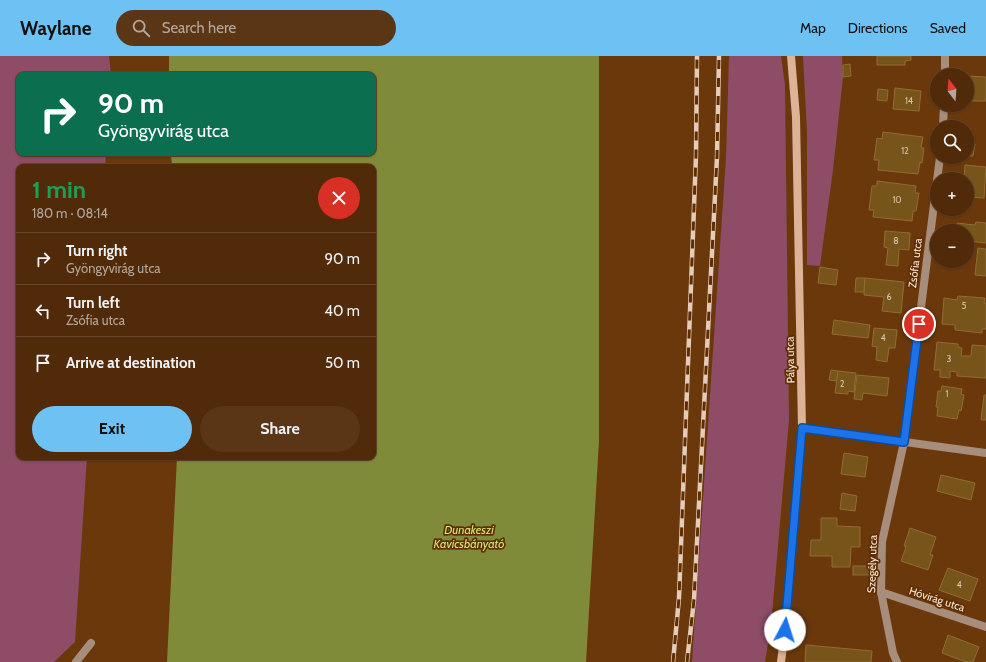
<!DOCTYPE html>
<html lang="en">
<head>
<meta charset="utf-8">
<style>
	:root { --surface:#502a09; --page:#5a3617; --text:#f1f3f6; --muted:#b4a79c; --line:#67462a; --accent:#6ec2f3 }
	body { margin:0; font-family:Cabin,sans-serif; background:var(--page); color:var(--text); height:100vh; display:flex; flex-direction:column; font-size:15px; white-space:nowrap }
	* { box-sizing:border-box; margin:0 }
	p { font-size:13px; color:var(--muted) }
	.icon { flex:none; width:22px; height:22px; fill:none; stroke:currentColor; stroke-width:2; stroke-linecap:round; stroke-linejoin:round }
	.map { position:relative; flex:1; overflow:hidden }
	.sheet { position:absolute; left:16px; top:108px; width:360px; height:296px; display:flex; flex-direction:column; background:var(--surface); border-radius:8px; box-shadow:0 1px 3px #0004,0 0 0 1px var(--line) }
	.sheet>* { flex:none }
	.hud { position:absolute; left:16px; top:16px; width:360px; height:84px; border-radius:8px; box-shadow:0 1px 3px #0004,0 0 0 1px var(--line); background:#0b6e4f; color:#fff; overflow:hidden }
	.needle { width:26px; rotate:343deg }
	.fabs { position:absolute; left:930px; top:12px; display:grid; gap:8px }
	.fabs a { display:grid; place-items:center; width:44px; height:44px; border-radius:50%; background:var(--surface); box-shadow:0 1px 3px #0004,0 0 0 1px var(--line); font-size:20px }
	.pin { position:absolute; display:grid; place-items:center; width:34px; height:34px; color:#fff; margin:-17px; border:2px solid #fff; border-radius:50%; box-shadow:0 1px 4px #0007 }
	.me { position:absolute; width:44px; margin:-22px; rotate:5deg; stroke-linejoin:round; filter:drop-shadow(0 0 3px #0008) }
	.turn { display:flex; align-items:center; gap:14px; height:84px; padding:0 16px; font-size:18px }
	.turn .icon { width:52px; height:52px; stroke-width:2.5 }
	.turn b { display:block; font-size:28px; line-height:34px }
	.round { display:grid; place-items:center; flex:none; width:42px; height:42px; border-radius:21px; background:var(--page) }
	.headline { display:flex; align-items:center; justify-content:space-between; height:68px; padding:0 16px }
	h1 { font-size:24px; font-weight:800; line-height:30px; color:#1e9e55 }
	.cta { display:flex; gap:8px; margin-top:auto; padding:8px 16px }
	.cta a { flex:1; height:46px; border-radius:24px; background:var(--accent); color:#111; font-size:16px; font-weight:800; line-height:46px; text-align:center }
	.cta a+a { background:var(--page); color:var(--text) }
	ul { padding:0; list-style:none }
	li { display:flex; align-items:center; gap:12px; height:52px; padding:0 16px; border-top:1px solid var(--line) }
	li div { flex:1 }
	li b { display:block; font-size:15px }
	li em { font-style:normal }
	header { display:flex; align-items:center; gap:24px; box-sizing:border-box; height:56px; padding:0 20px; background:var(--accent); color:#111 }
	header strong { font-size:19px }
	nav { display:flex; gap:22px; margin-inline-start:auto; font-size:14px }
	.search { width:280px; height:36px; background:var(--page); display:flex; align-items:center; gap:10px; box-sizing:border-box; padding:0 14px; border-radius:22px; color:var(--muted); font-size:15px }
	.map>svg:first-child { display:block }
	.green { fill:#8e4c66 }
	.water { fill:#808b39 }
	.building { fill:#77541a; stroke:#926c32 }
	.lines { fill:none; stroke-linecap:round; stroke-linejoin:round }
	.street { stroke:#a78d7b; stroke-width:8 }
	.secondary { stroke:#dcb397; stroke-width:8 }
	.rail-casing { stroke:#e4ccba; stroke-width:4.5 }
	.rail { stroke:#5f2e00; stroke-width:3; stroke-dasharray:9; stroke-linecap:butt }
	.route-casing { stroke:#114b97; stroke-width:10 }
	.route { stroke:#1a73e8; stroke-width:7 }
	.labels { text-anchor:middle; stroke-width:3.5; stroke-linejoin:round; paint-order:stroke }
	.number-label { font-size:9px; fill:#dbc4ac }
	.street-label { font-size:11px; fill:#fce9dc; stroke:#5f2e00 }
	.water-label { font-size:12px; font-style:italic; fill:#d6e777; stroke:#5f2e00 }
</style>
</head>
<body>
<header>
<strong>Waylane</strong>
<div class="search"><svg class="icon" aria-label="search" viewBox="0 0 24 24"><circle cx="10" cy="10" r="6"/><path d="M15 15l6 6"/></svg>Search here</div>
<nav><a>Map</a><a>Directions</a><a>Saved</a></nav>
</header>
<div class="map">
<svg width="986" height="606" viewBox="0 0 986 606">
	<rect width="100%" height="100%" fill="#6b380c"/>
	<g class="green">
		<polygon points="0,0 109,0 111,19 19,19 19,97 106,97 105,111 19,111 19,401 87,401 75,586 54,606 0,606"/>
		<polygon points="729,0 781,0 785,29 789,364 771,570 765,606 692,606 726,102"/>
		<polygon points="803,0 842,0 843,21 833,114 820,210 807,209 807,76"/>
	</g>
	<polygon class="water" points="169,0 599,0 599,385 586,606 167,606 177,401 373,401 373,111 172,111 171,97 373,97 373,19 169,19"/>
	<g class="building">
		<polygon points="877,0 911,0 911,4 905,5 905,9 877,9"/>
		<polygon points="850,8 851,20 843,21 843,9"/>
		<polygon points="967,20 986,21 986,45 967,45"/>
		<polygon points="895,32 921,35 919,55 893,53"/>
		<polygon points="878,33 888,34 887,45 877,44"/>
		<polygon points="883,76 923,81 921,92 924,92 922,107 920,106 918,118 878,114 879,104 874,104 877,82 882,83"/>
		<polygon points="967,87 975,88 973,100 967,100"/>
		<polygon points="965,109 986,111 984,142 967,141 967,123 964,123"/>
		<polygon points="877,125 916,130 915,137 919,137 916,155 913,155 912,165 873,161 874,154 869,154 872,130 877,130"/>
		<polygon points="976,166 986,167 986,187 967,185 967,175 957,175 957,167 975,169"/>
		<polygon points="885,175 910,177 909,194 899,193 898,210 886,209 888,192 884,191"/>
		<polygon points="978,192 986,193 986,220 975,219"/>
		<polygon points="820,211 838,214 836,229 818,227"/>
		<polygon points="856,222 865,222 864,236 855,236"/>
		<polygon points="865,222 904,226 901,257 882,255 884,241 864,239"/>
		<polygon points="958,240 985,242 984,247 986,247 986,273 982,273 982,277 955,274 955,269 942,268 944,242 957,244"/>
		<polygon points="834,264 870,269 868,282 832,278"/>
		<polygon points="874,272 897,274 895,292 889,292 887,306 876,304 877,291 872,290"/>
		<polygon points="937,286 958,288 958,291 962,292 961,300 971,300 972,289 986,290 986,322 957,320 957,316 950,315 950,322 940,321 940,314 934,314"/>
		<polygon points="831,314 838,315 837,325 829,324"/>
		<polygon points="838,315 856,317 854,336 848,335 848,338 835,337"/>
		<polygon points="857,319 889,322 887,340 863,337 862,344 854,343"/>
		<polygon points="942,330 962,333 961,338 964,339 961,355 959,354 957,363 937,360 938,351 936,351 938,335 941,335"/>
		<polygon points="984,339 986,339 986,364 981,364"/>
		<polygon points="844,397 868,401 865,421 841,418"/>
		<polygon points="941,419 975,427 971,444 937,435"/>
		<polygon points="842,437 857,440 855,455 840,453"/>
		<polygon points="821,462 837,462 837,470 860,471 860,491 851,491 850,511 832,511 832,500 810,500 811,484 821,484"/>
		<polygon points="910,472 936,481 930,499 933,499 928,514 901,505 906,491 904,490"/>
		<rect x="853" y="510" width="16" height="9"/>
		<polygon points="948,512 978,523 970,545 939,534"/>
		<polygon points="948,579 979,591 973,606 966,606 942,597"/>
		<polygon points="806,589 872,595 871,606 805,606"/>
	</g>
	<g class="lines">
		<g class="street">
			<polyline points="945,19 945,0"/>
			<polyline points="943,71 944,49"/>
			<polyline points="802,372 986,397"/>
			<polyline points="881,536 986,571"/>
			<polyline points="76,606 91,587"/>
			<polyline points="897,606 893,597 881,536 882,486 904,386 940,101"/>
		</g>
		<polyline class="secondary" points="781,606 785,574 802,372 796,61 791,0"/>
		<defs>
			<g id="rail">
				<polyline points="673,606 679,542 696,99 697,0"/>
				<polyline points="687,606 694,544 717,101 719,0"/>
			</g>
		</defs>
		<use href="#rail" class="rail-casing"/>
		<use href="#rail" class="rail"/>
	</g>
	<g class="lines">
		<defs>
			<polyline id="route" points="785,574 802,372 904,386 919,268"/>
		</defs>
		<use href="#route" class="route-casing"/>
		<use href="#route" class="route"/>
	</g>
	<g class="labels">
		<g class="number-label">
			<text x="909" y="48">14</text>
			<text x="905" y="98">12</text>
			<text x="897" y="147">10</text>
			<text x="896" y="188">8</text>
			<text x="889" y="244">6</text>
			<text x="964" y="253">5</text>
			<text x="883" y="285">4</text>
			<text x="949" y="306">3</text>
			<text x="842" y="331">2</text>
			<text x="947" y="341">1</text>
			<text x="959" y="532">4</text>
		</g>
		<g class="street-label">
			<text transform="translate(915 207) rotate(-83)" y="4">Zsófia utca</text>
			<text transform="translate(790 304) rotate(-91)" y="4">Pálya utca</text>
			<text transform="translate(872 508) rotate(-88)" y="4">Szegély utca</text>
			<text transform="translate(937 543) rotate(18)" y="4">Hóvirág utca</text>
		</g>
		<g class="water-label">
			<text x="469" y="478">Dunakeszi<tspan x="469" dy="14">Kavicsbányató</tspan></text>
		</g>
	</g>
</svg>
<div class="fabs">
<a><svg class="needle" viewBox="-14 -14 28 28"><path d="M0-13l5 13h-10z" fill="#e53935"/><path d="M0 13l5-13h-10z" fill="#b4a79c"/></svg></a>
<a><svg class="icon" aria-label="search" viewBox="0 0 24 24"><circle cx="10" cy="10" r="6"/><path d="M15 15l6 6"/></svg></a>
<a>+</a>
<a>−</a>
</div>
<div class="pin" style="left:919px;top:268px;background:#d93025"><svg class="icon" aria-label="arrive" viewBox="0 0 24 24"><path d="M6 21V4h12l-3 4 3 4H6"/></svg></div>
<svg class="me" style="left:785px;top:574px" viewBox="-20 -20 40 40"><circle r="19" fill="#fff"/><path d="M0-13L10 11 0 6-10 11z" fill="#1a73e8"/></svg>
<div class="hud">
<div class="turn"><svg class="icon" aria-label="right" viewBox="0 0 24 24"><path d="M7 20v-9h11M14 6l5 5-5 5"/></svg><div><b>90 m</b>Gyöngyvirág utca</div></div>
</div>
<section class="sheet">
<div class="headline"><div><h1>1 min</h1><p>180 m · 08:14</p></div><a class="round" style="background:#d93025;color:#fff"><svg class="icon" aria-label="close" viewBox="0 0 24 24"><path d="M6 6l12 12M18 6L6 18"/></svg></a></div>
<ul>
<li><svg class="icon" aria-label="right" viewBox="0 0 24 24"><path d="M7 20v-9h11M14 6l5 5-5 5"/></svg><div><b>Turn right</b><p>Gyöngyvirág utca</p></div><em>90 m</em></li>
<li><svg class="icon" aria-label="left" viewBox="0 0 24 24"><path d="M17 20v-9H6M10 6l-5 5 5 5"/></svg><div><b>Turn left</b><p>Zsófia utca</p></div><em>40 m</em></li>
<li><svg class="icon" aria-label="arrive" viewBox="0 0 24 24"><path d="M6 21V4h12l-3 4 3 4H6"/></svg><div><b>Arrive at destination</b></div><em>50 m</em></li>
</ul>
<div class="cta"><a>Exit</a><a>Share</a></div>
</section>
</div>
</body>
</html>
